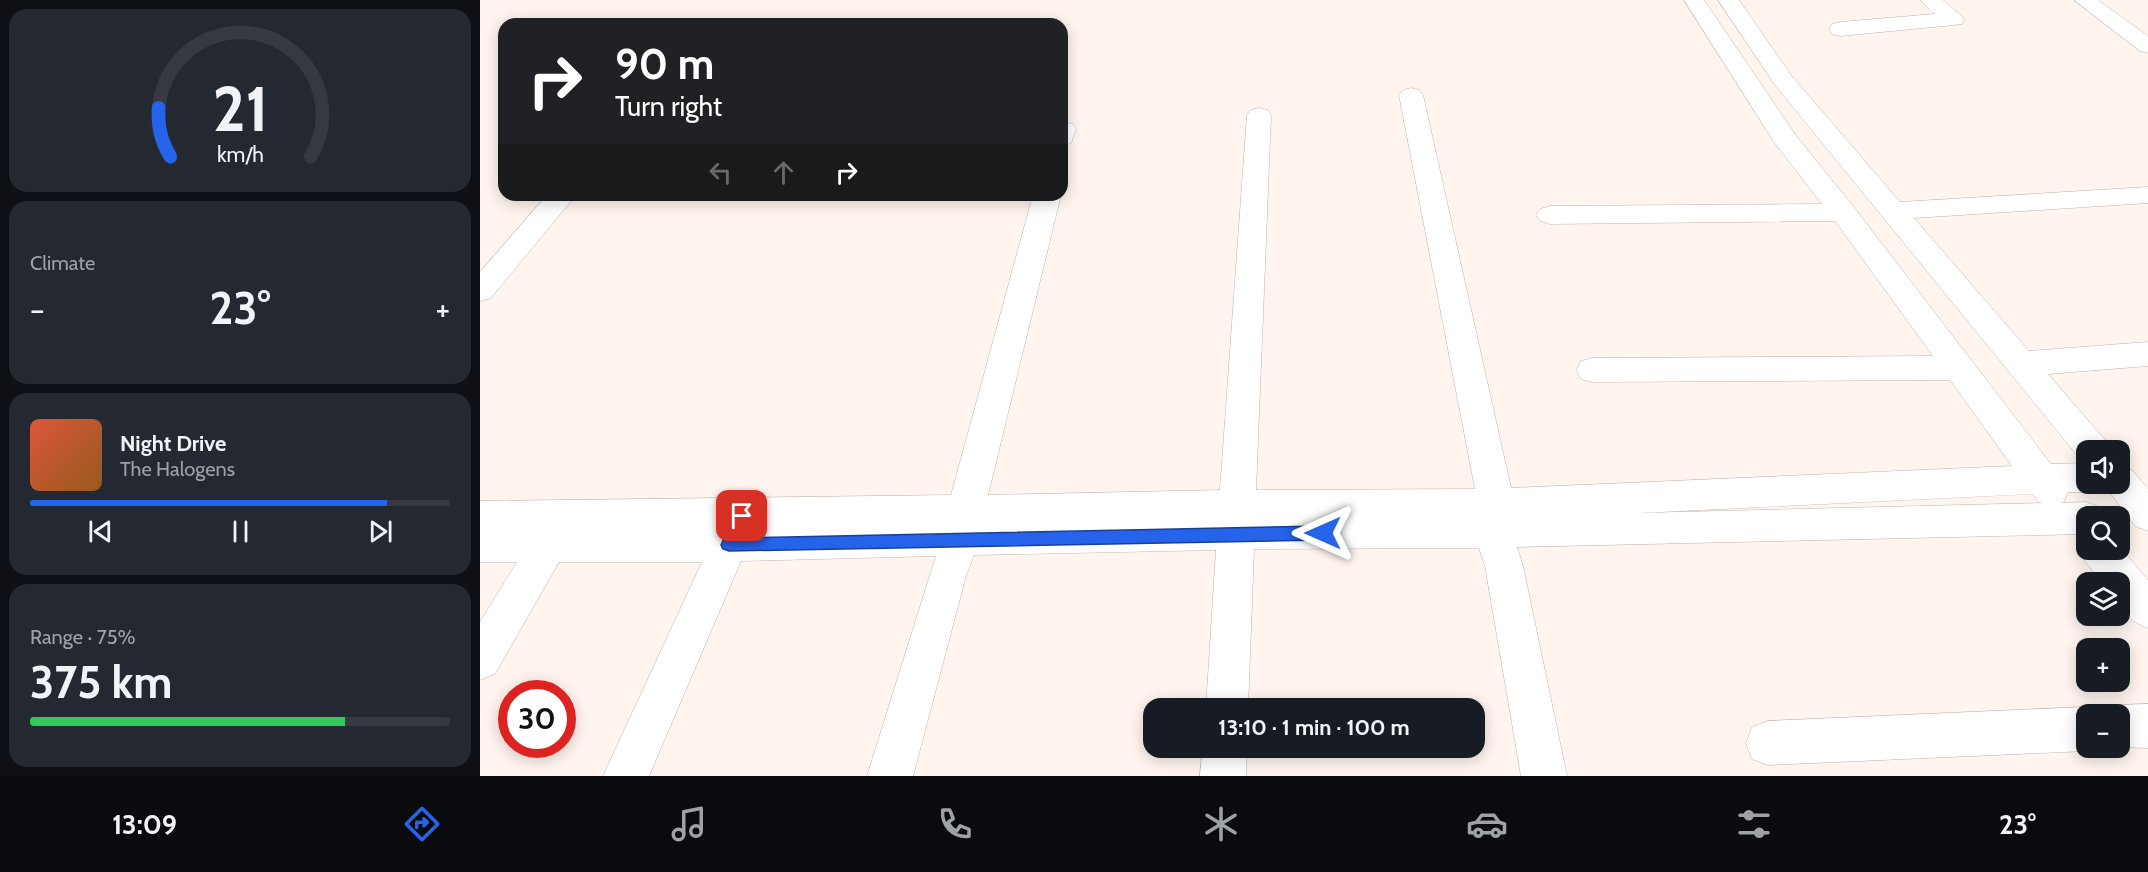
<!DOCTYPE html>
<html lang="en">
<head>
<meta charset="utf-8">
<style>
  body { margin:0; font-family:Cabin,sans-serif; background:#242831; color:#f1f3f6; height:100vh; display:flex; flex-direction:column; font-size:22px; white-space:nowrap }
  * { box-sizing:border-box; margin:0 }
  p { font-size:20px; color:#9ea1a6 }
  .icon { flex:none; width:33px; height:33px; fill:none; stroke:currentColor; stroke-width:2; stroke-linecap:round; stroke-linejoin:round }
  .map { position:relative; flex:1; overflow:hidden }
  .details { display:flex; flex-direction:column; gap:9px; padding:9px; background:#0d0f14; width:480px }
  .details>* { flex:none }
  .hud { position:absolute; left:18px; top:18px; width:570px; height:183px; border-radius:18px; box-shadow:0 3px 15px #0003; background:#202124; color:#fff; overflow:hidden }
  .buttons { position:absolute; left:1596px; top:440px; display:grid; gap:12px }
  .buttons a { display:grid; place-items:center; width:54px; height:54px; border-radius:12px; background:#171b24; box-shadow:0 3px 15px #0003; font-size:30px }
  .speed { position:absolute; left:18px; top:680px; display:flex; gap:12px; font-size:30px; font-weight:700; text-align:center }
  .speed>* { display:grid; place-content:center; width:78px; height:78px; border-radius:50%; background:#171b24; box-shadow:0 3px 15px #0003; line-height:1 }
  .speed .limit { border:9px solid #d22; background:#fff; color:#111 }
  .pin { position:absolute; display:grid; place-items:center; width:51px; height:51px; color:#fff; margin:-26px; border-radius:12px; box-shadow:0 3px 9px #0006 }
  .me { position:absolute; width:66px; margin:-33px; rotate:270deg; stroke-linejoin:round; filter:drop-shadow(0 0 4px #0008) }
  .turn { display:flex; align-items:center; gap:21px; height:126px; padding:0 18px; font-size:27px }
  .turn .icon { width:78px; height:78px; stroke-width:2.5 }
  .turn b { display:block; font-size:42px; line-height:51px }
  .lanes { display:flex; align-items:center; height:57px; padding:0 18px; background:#0003; justify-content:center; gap:30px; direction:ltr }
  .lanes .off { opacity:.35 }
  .big { font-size:45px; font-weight:700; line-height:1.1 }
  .details .card { flex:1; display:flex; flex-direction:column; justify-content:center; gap:9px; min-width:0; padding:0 21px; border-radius:18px; background:#242831 }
  .details .dial { align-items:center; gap:0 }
  .dial svg { height:156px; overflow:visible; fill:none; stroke:#363941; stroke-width:7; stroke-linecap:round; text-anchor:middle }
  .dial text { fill:#f1f3f6; stroke:none }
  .song { display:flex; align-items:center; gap:18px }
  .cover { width:72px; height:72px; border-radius:9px; background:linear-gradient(135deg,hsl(10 70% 55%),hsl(30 70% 35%)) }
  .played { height:6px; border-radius:3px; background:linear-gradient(90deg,#2563eb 85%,#363941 85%) }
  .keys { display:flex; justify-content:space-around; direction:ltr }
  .heat { display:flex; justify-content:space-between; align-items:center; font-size:33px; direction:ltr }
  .charge { height:9px; border-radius:4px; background:linear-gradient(90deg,#34c759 75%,#363941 0) }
  .trip { position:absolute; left:663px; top:698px; width:342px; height:60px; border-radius:18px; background:#171b24; box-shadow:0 3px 15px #0003; font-weight:700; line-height:60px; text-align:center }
  .menu { display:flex; height:96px; justify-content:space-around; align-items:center; background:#090b0e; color:#9ea1a6 }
  .menu .icon { width:42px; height:42px }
  .menu .current { color:#2563eb }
  .menu b { font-size:27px; color:#f1f3f6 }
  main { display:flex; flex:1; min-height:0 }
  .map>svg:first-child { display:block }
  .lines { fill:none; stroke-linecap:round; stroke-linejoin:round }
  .minor-casing { stroke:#bcb3ac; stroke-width:1 }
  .minor { fill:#fff; fill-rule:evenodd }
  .route { fill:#2563eb; stroke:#184099; stroke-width:1.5 }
</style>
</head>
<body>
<main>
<section class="details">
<div class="card dial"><svg viewBox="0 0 100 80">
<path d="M14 69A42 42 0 1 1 86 69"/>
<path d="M14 69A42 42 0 0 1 8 44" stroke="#2563eb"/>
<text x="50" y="56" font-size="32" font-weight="700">21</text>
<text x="50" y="72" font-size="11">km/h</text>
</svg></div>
<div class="card"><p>Climate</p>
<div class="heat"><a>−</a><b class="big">23°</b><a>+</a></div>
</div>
<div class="card">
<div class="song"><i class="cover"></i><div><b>Night Drive</b><p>The Halogens</p></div></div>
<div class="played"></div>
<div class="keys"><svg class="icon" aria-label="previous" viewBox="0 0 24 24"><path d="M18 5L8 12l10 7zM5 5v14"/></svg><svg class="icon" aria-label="pause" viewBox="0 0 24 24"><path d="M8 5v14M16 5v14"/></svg><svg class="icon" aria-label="next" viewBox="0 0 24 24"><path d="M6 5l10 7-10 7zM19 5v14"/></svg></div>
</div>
<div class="card"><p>Range · 75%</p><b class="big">375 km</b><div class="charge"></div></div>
</section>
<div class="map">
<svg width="1668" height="776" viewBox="0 0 1668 776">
  <rect width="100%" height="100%" fill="#fff5ee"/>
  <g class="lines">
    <g class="minor-casing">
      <path id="minor" d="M1204 0H1224L1317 137 1373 206 1571 464 1606 463V483H1621L1619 487 1606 492H1588L1584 502 1580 503 1606 502 1619 507 1624 516H1606V534L1037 547 1043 566 1087 776H1041L1005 566 999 548 774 549 768 708H726L736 550 494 555 486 576 433 776H387L456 556 261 561 169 776H123L222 562H79L15 674 0 680V622L37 562H0V501L471 495 553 195H581L508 495 740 490 767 115 770 110 779 108 788 110 791 115 776 490 995 489 919 95 923 90 931 88 939 90 943 95 1031 488 1532 466 1470 380 1112 382 1101 379 1096 370 1101 361 1112 358 1453 356 1355 221 1070 224 1060 221 1056 215 1060 209 1070 206 1342 204 1294 142ZM1553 494 1558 502 1563 503 1159 513Z
        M1238 0H1259L1311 75 1420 202 1668 187V203L1434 218 1549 351 1668 342V366L1568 374 1625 440 1630 450H1606V462L1601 460 1295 85Z
        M1440 0H1463L1485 19 1482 24 1474 25 1360 36 1352 34 1349 29 1352 24 1360 22 1455 14Z
        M1594 0H1618L1668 36V53L1660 51Z
        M582 122 593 124 596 129 591 143 582 146Z
        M67 195H96L11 298 0 301V272Z
        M1640 466 1653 471 1668 489V531L1655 526 1623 483H1640Z
        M1605 537H1606V549H1640V547L1668 580V628C1643 619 1640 607 1640 582H1621L1605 561 1599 549Z
        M1668 704V748L1636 747H1640V714H1624L1625 712 1640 705Z
        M1606 707 1622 714H1606V747H1615L1606 751 1288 765 1272 759 1266 743 1272 727 1288 721Z
        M723 747H767L766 776H720Z"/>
    </g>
    <use href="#minor" class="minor"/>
  </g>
  <path class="route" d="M262 509 267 511 270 516 260 538 843 526 848 528 850 533 848 538 843 540 249 551 243 549 241 545 254 516 257 511Z"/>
</svg>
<div class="buttons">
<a><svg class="icon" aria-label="sound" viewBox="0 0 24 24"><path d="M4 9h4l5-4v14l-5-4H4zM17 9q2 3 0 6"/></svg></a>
<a><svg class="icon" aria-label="search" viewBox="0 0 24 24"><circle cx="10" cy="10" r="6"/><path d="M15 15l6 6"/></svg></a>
<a><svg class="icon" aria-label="layers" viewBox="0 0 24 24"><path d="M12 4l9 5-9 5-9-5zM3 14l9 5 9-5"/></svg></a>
<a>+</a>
<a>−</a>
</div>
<div class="speed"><div class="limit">30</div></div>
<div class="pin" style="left:262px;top:516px;background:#d93025"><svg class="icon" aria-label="arrive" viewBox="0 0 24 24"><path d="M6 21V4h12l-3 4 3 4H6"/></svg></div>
<svg class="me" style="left:843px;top:533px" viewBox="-20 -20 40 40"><path d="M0-17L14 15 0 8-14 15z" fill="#2563eb" stroke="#fff" stroke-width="4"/></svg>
<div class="trip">13:10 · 1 min · 100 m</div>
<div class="hud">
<div class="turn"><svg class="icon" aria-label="right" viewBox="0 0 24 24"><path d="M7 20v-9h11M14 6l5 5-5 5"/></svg><div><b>90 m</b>Turn right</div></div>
<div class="lanes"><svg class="icon off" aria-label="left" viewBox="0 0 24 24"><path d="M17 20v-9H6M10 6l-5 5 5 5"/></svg><svg class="icon off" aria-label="ahead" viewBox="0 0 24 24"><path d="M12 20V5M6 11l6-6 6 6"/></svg><svg class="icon" aria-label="right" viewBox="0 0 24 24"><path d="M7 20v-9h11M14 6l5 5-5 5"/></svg></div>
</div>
</div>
</main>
<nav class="menu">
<b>13:09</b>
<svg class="icon current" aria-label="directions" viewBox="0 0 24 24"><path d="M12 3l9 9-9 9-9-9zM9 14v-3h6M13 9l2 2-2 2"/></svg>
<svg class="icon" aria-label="music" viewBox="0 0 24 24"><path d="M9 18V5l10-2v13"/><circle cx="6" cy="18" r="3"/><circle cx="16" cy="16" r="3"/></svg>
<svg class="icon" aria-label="phone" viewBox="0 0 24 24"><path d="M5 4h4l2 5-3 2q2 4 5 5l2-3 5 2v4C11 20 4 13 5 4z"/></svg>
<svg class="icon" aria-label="climate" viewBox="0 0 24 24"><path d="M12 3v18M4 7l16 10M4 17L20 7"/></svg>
<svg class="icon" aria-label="car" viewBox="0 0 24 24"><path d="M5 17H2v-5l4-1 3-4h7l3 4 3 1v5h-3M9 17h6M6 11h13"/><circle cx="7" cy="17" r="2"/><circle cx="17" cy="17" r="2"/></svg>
<svg class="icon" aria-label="filters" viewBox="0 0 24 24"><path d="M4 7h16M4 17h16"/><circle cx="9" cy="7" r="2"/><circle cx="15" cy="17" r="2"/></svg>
<b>23°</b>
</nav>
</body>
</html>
